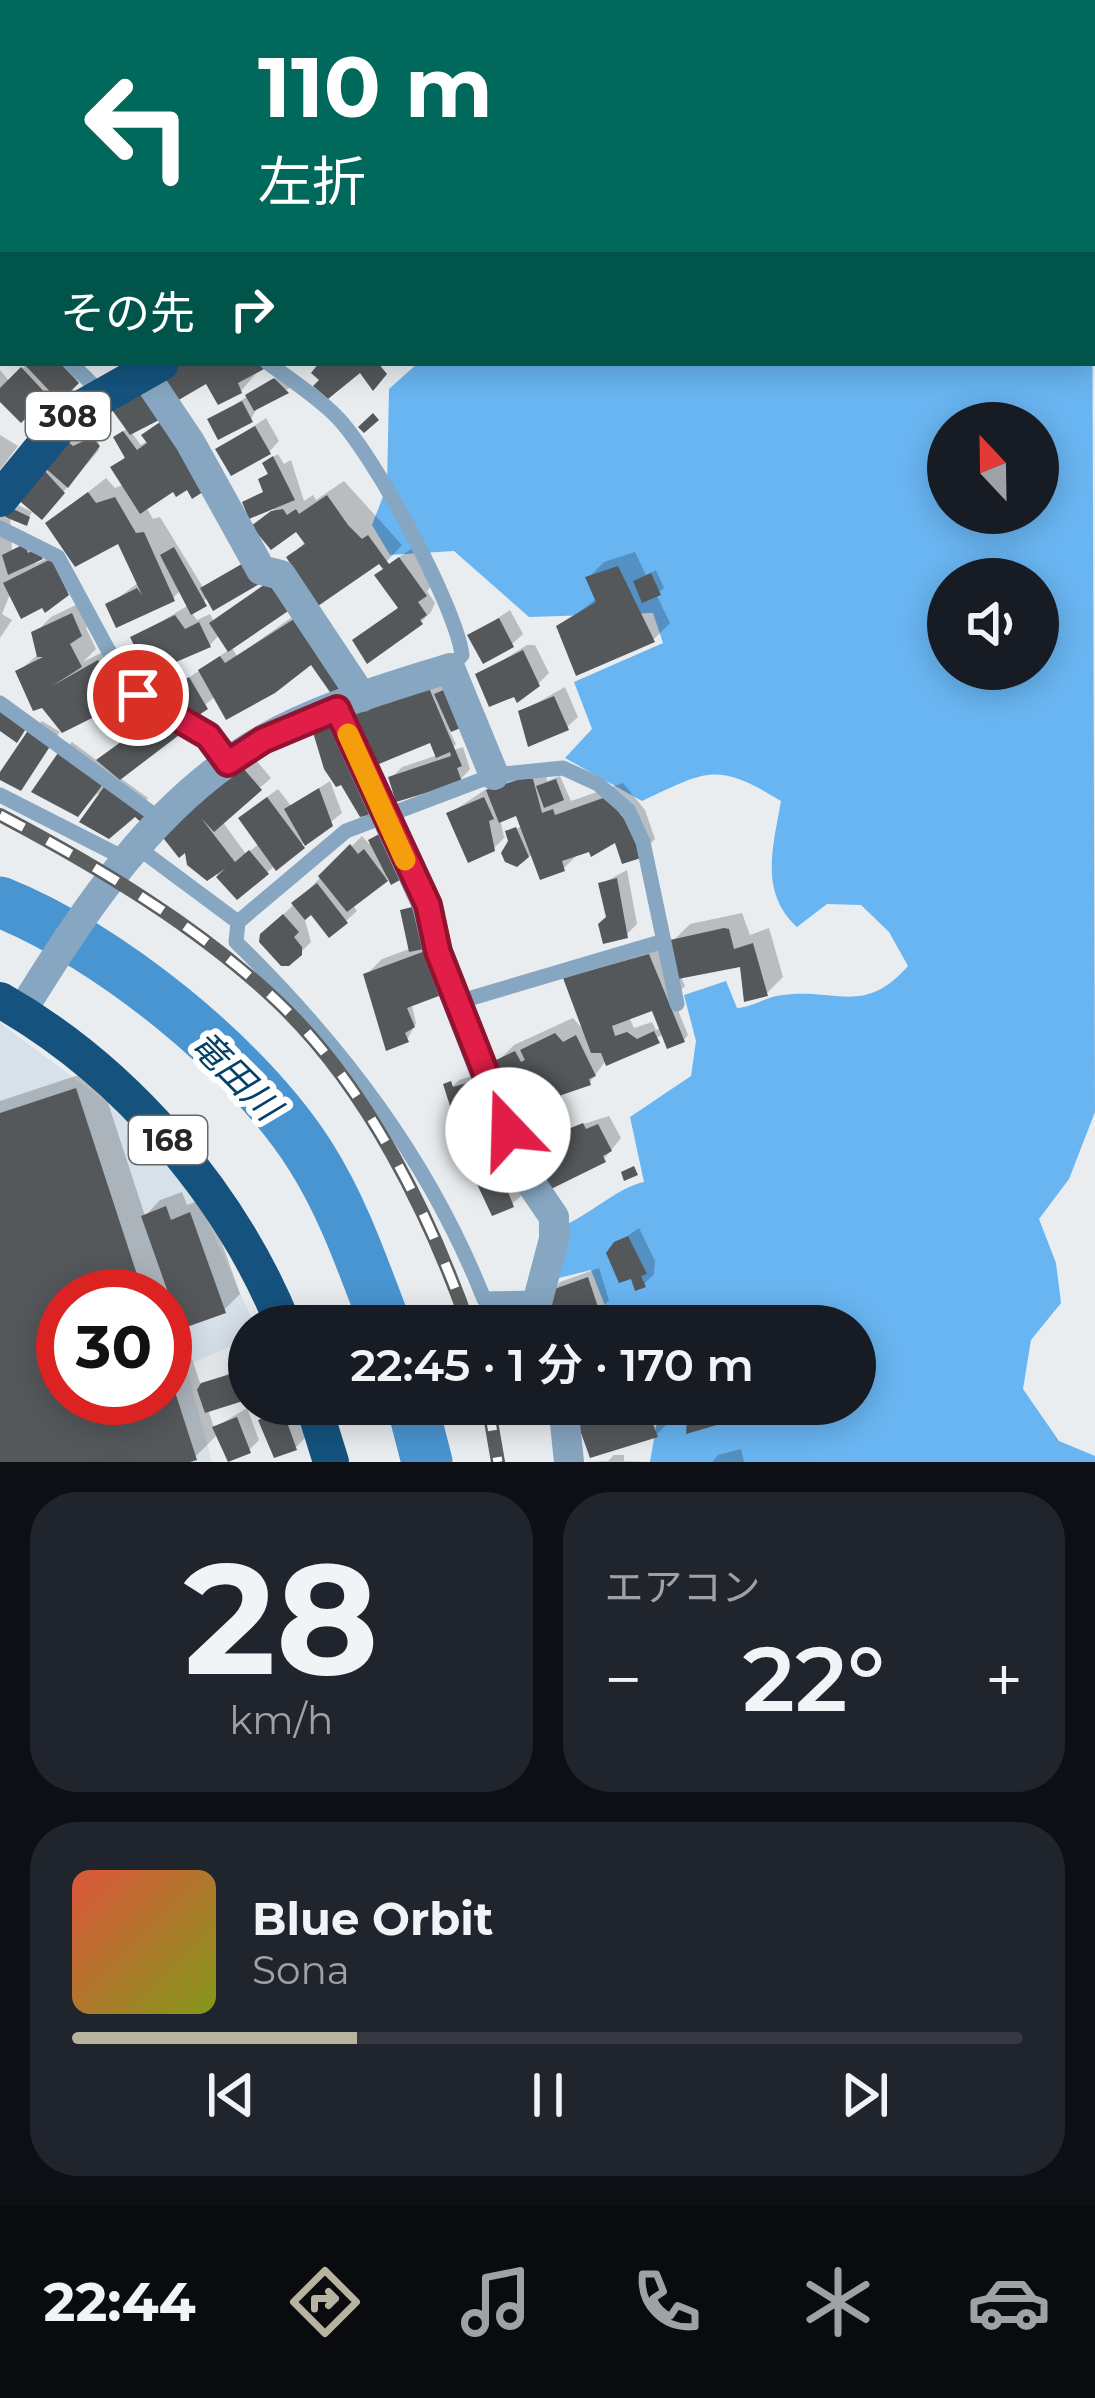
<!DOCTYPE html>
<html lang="ja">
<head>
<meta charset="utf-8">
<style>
  body { margin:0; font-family:Montserrat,"Noto Sans JP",sans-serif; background:#20242c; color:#f1f3f6; height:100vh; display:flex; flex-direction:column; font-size:45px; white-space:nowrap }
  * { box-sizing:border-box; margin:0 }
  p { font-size:39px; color:#9ea1a6 }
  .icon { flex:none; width:66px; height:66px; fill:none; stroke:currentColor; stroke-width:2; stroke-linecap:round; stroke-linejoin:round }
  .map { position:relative; height:1462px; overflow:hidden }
  .sheet { display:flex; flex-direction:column; gap:30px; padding:30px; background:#0d0f14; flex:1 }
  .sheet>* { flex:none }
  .banner { position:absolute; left:0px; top:0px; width:1095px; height:366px; box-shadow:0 6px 30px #0003; background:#00695c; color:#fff; overflow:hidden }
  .needle { width:78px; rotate:338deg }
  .fabs { position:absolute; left:927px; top:402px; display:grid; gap:24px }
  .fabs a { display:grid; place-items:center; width:132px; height:132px; border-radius:50%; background:#171b24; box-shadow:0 6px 30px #0003; font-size:60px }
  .speed { position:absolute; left:36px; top:1269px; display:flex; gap:24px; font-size:60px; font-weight:700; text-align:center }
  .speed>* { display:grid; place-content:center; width:156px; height:156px; border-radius:50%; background:#171b24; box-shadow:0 6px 30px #0003; line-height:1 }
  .speed .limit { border:18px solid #d22; background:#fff; color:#111 }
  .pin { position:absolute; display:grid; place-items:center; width:102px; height:102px; color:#fff; margin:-51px; border:6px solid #fff; border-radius:50%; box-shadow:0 3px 12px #0007 }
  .me { position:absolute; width:132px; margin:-66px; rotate:339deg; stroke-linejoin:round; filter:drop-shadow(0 0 9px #0008) }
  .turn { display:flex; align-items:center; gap:42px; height:252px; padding:0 60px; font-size:54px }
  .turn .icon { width:156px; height:156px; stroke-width:2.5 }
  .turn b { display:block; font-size:84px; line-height:102px }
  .then { display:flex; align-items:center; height:114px; padding:0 60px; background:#0003; gap:24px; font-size:45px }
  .big { font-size:90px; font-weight:600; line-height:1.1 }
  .sheet .widget { flex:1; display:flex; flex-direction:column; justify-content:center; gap:18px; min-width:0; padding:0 42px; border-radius:48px; background:#20242c }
  .sheet .dial { align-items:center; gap:0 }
  .dial b { font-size:156px; line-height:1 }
  .song { display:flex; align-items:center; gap:36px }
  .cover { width:144px; height:144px; border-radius:18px; background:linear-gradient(135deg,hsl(10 70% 55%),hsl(70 70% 35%)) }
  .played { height:12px; border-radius:6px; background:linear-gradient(90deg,#b8b39e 30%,#363941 30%) }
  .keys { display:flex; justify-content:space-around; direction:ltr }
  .heat { display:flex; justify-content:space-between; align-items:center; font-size:66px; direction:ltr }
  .sheet .tiles { flex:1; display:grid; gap:30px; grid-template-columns:1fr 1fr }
  .widget:last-child { grid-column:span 2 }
  .trip { position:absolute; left:228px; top:1305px; width:648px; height:120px; border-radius:60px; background:#171b24; box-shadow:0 6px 30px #0003; font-weight:600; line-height:120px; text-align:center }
  .tab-bar { display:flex; height:192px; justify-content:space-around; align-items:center; background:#090b0e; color:#9ea1a6 }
  .tab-bar .icon { width:84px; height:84px }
  .tab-bar .current { color:#b8b39e }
  .tab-bar b { font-size:54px; color:#f1f3f6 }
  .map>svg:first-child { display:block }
  .built { fill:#d7e1ea; fill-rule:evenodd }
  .forest { fill:#69b5f2; fill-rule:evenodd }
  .shadow { fill:#0003; fill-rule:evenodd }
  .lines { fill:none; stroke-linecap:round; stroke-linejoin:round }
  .river { stroke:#4995d1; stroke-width:51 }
  .building { fill:#55585b }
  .lane { stroke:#86a6c1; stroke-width:15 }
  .street { stroke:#86a6c1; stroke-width:30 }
  .highway { stroke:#15537e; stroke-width:36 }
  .rail-casing { stroke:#5c5f60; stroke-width:14 }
  .rail { stroke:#fff; stroke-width:9; stroke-dasharray:27; stroke-linecap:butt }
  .route-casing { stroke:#92132f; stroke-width:30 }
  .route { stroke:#e11d48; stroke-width:21 }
  .slow { stroke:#f59e0b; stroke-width:21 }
  .labels { text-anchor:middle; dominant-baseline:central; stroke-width:12; stroke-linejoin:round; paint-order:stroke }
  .shield { fill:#fff; stroke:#666868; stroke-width:3 }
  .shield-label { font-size:30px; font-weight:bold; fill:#252728 }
  .water-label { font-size:36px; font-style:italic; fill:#034168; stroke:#fff }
</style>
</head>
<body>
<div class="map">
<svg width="1095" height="1462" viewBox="0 0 1095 1462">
  <rect width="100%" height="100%" fill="#e9edf0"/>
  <path class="built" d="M0 1023 138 1126 202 1209 255 1326H249V1338L186 1366 212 1462H0ZM63 1296H165V1398H63Z"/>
  <path class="forest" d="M0 0H237L3 3 0 132Z
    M1092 225 1095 1112 1069 1179 1039 1219 1056 1263 1061 1303 1031 1340 1023 1389 1059 1441 1095 1456V1462H650L660 1404H855V1326H613L591 1270 551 1280 567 1224C595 1211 617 1188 644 1182L630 1117 691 1076 696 1041 684 995 726 981 737 1008C753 1007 767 996 783 995 838 988 864 1016 908 966L889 932 861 905 827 904 797 927C759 892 773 847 781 801 716 761 707 771 642 801L565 758 592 729 574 682 663 643 653 613 529 617 454 551 390 555 372 525 387 486 389 389 418 363H1092ZM948 423H1038V513H948ZM948 579H1038V669H948Z"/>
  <path class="shadow" d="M586 0H637L639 3H580Z
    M735 0H773L777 3H732Z
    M1095 11V49L1092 42Z
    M1092 112 1095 116 1092 148Z
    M1095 156V187L1092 188V159Z
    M0 188 3 193 0 251Z
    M0 289H3L0 332Z
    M27 363H80L87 371 33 416 0 398V370L10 382Z
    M176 363H265L241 391Z
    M280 376 291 387 259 405 251 419 210 420Z
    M187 414 223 470 207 486 174 488 146 507 153 519 160 517 204 589 259 553 191 612 197 620 210 614 214 622 286 570 231 646 237 656 309 605 312 660 218 694 119 777 148 798 125 826 98 793 78 813 62 752 72 742 99 762 146 725 129 707 145 691 184 717 180 684 230 649 220 634 210 645 135 660 141 654 133 638 189 605 181 590 173 598 109 605 139 582 119 540 49 523 106 478 115 488 125 484 114 468 127 455 121 433 128 428 141 445Z
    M266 418 279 441 269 452 219 449Z
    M78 432 87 440 98 435 99 450 52 505 20 498Z
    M0 435 18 446 0 470Z
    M278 454 284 464 291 460 304 501 313 495 316 500 344 481 402 545 387 561 290 557 306 541 297 528 255 526 274 510 261 480 270 471V459Z
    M16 504 32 512 26 523 10 516 12 551 29 542 45 552 35 564 62 551 78 582 67 593 11 592 2 614 12 620 0 638V515L8 519Z
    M411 549 435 583 427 591 435 603 431 612 421 622 367 630 401 606 388 565Z
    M635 552 646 575 656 570 664 588 656 594 670 623 654 639 578 672 560 627 597 598 588 578 604 562Z
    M88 599 97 617 86 628 96 649 83 662 115 646 136 685 120 701 63 729 19 671 40 653 35 633 51 617Z
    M510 610 523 634 512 644 471 636Z
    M527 645H535L549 673 538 684 479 675Z
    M445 674 461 724 449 730 456 744 448 752 463 747 470 769 460 780 391 778 402 767 438 755 444 734 343 781Z
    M565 687 578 717 567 727 521 712Z
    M42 721 60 732 24 786 32 731Z
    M254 758 271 778 222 821 246 854 260 843 252 808 278 789 291 806 330 781 342 813 237 896 215 872 164 835Z
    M545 769 547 781 560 776 571 801 623 783 645 810 655 839 639 855 617 839 580 852 563 869 533 854 517 864 508 834 493 849 450 813 500 780ZM518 811 523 825 504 837 500 819Z
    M382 830 390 875 352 904 357 911 346 921 311 911 304 916 311 942 300 953 274 924 362 836 369 844Z
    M627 870 637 924 626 935 609 917 601 884Z
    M424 903 432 940 411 1002 416 1023 407 1040 366 975 382 959 412 948 404 911Z
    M742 913 750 935 769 928 783 977 766 994 746 998 742 963 680 975 685 986 663 1008 675 1003 688 1035 684 1040 669 1045 664 1034 604 1063 590 1082 561 1092 562 1098 545 1115 528 1123 497 1062 514 1045 573 1018 587 1034 567 979 583 963 665 940 678 962 673 941 690 924ZM666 1003 656 1013 662 1027 656 1030 652 1022 634 1028 629 1017Z
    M97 1069 145 1216 160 1200 182 1192 187 1205 206 1198 240 1294 224 1310 181 1326 202 1389 244 1364 249 1390 208 1409 214 1428 247 1408 259 1440 249 1450 218 1434 195 1457 180 1462H0V1101ZM63 1296H165V1398H63Z
    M491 1070 499 1111 448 1091 459 1080Z
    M609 1116 621 1138 604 1159 533 1157 561 1139 564 1130Z
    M506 1135 523 1194 512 1204 466 1153Z
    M639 1228 655 1261 654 1274 644 1284 616 1244Z
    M599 1268 609 1300 599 1311 560 1326H541L557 1319 550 1293 560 1282Z
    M294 1404 306 1437 296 1447 262 1421 272 1410Z
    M600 1404H663L667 1424 657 1434 580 1423Z
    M695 1404 723 1406V1417L718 1421 691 1408Z
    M741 1449 744 1462H712L718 1455Z
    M614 1455H624V1461L656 1462H585L608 1461Z"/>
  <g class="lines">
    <path class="river" d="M0 902C108 945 249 1058 311 1157 344 1209 364 1269 386 1326
      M412 1404 427 1462"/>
  </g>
  <path class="building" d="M23 363H60L79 383 60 402Z
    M180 363H257L264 369 238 383 242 393 218 405 206 384 170 405 159 373Z
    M319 363H378L387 374 373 391 360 373 328 399 313 386 319 380 311 373Z
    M21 367 49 397 33 420 29 415 21 423 0 402V388Z
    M274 378 289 393 254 411 245 395Z
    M138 384 161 419 130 435 107 403Z
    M242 401 253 422 218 440 207 419Z
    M373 413 379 420 364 433 358 427Z
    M163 420 209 488 192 499 187 490 176 497 173 492 140 514 110 467 125 458 113 437 123 431 137 450 147 443 141 435Z
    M255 426 271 454 231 476 215 449Z
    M92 437 100 446 68 488 43 466 66 440 73 446Z
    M273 456 295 500 249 519 242 502 263 492 258 479 268 474 262 463Z
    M42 468 65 493 42 520 16 498Z
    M88 492 96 503 115 497 136 533 144 532 175 601 116 628 105 604 137 588 142 595 118 544 75 567 45 523Z
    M327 495 348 525 362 539 368 535 389 564 399 557 427 596 418 602 427 615 420 620 423 624 367 664 352 640 398 608 374 575 383 569 379 564 318 606 286 557 305 544 296 532 271 550 251 526 271 511 283 509 287 515 296 509 299 514Z
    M9 507 30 517 27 526 5 517Z
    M24 544 28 553 36 549 43 559 8 575 2 555Z
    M174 547 207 606 191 615 160 555Z
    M51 559 69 595 45 613 42 608 21 619 3 583Z
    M247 561 261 583 213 611 200 588Z
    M618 566 655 642 576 676 556 626 596 602 585 577Z
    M651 573 661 595 642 603 633 581Z
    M274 578 294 607 228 652 209 623Z
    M72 613 82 636 70 644 82 667 52 686 98 660 122 703 62 733 42 708 33 711 15 671 43 657H37L31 632Z
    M175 615 185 629 199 622 211 647 162 668 136 670 131 659 139 656 130 637Z
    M499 618 514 647 483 664 467 635Z
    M294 619 346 686 332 695 311 665 275 693 226 720 198 670 220 656 225 663Z
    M523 650 540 686 517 703 514 697 489 707 475 674Z
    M189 677 208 709 193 719 176 709 165 694Z
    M429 688 462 766 457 768 462 782 396 802 388 777 451 756 450 752 436 758 430 743 369 768 347 713Z
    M446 689 463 727 451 732 434 694Z
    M554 696 569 730 528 747 518 711Z
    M132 700 183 732 120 780 96 760 143 726 125 707Z
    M0 709 27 727 17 743 0 731Z
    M333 720 373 813 365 816 360 817 341 785 336 787 324 769 312 729Z
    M29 729 52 743 21 791 0 780V772Z
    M60 750 104 783 78 817 31 792Z
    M242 767 262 790 214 832 201 818 235 862 249 850 269 874 237 900 216 877 226 868 207 881 187 865 185 853 179 858 160 834Z
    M524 778 533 779 542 813 553 809 555 815 606 797 630 826 641 858 622 864 615 843 591 857 589 852 562 861 565 871 540 880 516 816 499 823 486 790Z
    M556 779 564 800 544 808 536 786Z
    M106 784 148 816 142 823 135 817 109 839 79 822Z
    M319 788 333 826 305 846 284 809Z
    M267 797 305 848 276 871 238 818Z
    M484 797 494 819 489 821 495 851 468 863 446 813Z
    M516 827 529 857 517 867 505 862 501 853 508 841 505 831Z
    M383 832 407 876 391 885 368 840Z
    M350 844 358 854 364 849 388 881 347 912 318 876Z
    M617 878 628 938 603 944 598 924 606 917 598 883Z
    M317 883 348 923 329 938 311 915 305 920 291 903Z
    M420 905 429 948 409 952 400 910Z
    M283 914 299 932 294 937 302 947V955L289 966H281L259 942 260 934Z
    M724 928 729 929 734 949 753 943 768 996 744 1002 740 967 678 979 670 940Z
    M428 950 444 994 407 1008 415 1027 405 1033 409 1042 386 1051 363 974Z
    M649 954 685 1042 667 1049 652 1011 612 1026 615 1036 627 1032 637 1039 654 1031 660 1043 606 1066 601 1053H591L563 978Z
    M555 1033 563 1042 576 1035 596 1076 589 1079 591 1085 544 1101 547 1117 526 1127 494 1061 515 1051 521 1062 525 1060 520 1050Z
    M481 1079 490 1124 459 1134 443 1084 451 1081 453 1087Z
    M76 1088 144 1296H63V1398H165L166 1364 197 1460 190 1462H0V1113Z
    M583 1123 586 1129 598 1124 612 1151 603 1156 606 1162 547 1191 530 1157 560 1142 556 1134Z
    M502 1137 520 1187 508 1192 514 1207 492 1216 462 1152Z
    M634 1166 638 1175 624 1181 621 1172Z
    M166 1206 171 1220 190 1212 226 1313 181 1329 141 1216Z
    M628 1236 647 1274 641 1276 646 1287 635 1291 631 1279 619 1283 606 1253 614 1242Z
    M588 1277 600 1313 566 1326H543L554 1322 546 1292Z
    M234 1373 243 1401 205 1413 197 1390 201 1383Z
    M596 1404H652L648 1411 658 1437 590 1458 577 1422 609 1414 600 1413Z
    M701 1405V1410L719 1409 720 1424 686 1434 688 1407Z
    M283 1411 297 1450 274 1458 258 1420Z
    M237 1417 251 1453 228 1462 212 1427Z"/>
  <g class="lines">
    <path class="lane" d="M620 0 622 3
      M0 141 3 140
      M71 363 101 393
      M268 363C291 380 316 396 335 415 372 451 456 606 462 655L450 668
      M0 528 58 557 126 683 208 736 228 763
      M0 703 160 819
      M0 795 126 859
      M137 847 238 922 346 831 494 775 563 768 598 784 628 810 643 842 677 1004
      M238 922 236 942C342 1046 429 1160 484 1299L537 1298
      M458 1002 664 941"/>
    <path class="street" d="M1092 104 1095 102
      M0 211 3 215
      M0 290 3 289
      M143 372 190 442 261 570 281 575 362 697
      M337 709 427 905 438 952 524 1173 554 1217V1239L531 1326
      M21 1012C85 909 154 802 262 740 319 707 387 688 450 668L494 775
      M563 1404 569 1462"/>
    <path class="highway" d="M689 3 692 0
      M0 499 69 415 161 363
      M0 1000C125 1071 230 1193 284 1326
      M313 1404 331 1462"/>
    <g class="rail-casing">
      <path id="rail" d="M0 815C97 866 201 928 280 1004 368 1089 429 1213 469 1326
        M488 1404 498 1462"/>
    </g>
    <use href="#rail" class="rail"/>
  </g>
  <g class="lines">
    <g class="route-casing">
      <path id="route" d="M138 695 208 736 228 763 263 740 337 709 428 905 438 952 508 1130"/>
    </g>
    <use href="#route" class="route"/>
    <path class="slow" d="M348 734 405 860"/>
  </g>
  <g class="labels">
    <g class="shield">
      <rect x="26" y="392" width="84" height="48" rx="9"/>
      <rect x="129" y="1116" width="78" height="48" rx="9"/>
    </g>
    <g class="shield-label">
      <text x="68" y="416">308</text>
      <text x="168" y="1140">168</text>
    </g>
    <g class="water-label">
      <text transform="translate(236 1075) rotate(45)">竜田川</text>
    </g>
  </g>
</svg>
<div class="fabs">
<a><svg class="needle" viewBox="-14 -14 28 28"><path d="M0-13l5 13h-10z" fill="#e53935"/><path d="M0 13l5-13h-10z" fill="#9ea1a6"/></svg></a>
<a><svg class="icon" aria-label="sound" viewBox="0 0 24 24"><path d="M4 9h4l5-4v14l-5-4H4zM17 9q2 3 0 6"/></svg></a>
</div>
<div class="speed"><div class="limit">30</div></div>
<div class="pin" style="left:138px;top:695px;background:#d93025"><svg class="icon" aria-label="arrive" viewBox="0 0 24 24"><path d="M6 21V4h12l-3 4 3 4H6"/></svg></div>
<svg class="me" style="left:508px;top:1130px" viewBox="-20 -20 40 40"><circle r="19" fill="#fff"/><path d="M0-13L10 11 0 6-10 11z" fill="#e11d48"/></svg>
<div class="trip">22:45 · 1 分 · 170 m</div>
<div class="banner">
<div class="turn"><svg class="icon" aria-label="left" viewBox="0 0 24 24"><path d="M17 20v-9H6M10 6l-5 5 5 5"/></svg><div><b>110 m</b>左折</div></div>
<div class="then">その先<svg class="icon" aria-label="right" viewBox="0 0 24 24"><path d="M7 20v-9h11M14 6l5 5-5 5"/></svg></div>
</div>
</div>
<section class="sheet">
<div class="tiles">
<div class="widget dial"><b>28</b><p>km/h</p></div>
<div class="widget"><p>エアコン</p>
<div class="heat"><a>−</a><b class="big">22°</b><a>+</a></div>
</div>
<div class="widget">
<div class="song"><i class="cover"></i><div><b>Blue Orbit</b><p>Sona</p></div></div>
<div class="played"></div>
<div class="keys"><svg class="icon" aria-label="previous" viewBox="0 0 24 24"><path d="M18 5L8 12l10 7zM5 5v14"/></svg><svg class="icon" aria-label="pause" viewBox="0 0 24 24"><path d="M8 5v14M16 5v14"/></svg><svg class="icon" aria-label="next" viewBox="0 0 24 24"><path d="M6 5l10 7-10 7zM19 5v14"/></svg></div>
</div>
</div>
</section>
<nav class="tab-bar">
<b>22:44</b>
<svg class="icon current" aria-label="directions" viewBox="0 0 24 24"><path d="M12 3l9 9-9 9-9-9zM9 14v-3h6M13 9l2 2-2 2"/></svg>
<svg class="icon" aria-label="music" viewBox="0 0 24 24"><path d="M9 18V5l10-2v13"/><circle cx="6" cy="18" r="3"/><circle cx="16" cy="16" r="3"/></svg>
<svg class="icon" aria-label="phone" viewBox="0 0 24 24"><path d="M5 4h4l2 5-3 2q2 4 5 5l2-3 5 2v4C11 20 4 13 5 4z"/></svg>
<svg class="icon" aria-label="climate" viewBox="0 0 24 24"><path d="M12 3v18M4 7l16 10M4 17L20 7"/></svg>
<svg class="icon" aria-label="car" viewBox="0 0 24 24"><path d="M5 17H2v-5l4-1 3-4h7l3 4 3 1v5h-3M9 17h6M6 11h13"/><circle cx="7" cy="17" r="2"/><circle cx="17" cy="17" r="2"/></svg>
</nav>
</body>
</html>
